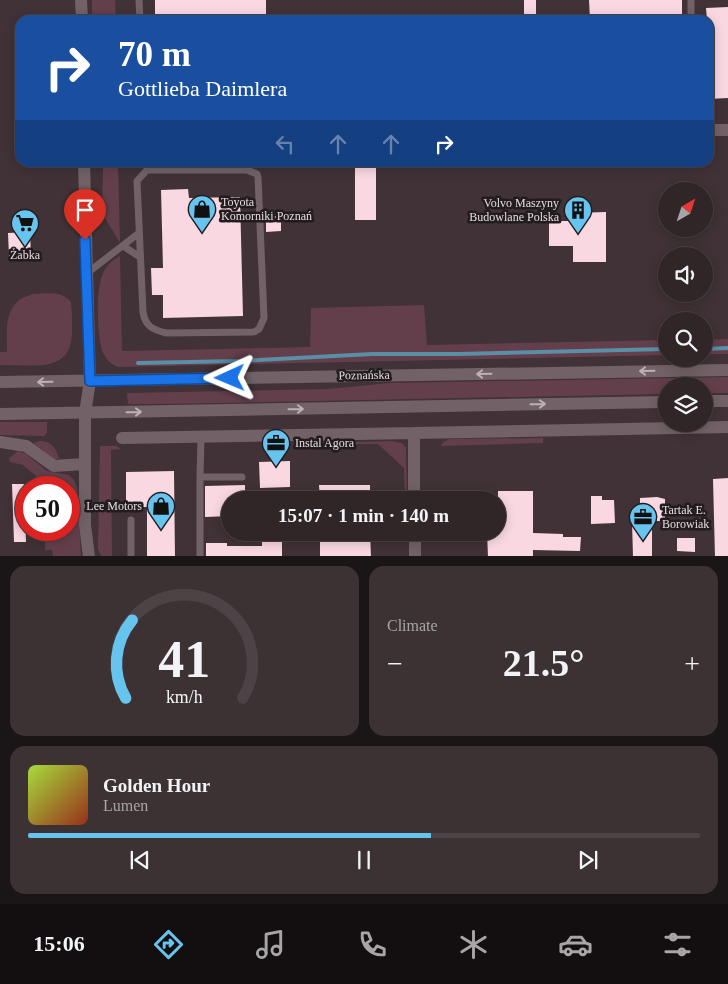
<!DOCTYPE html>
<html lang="en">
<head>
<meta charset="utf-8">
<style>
  body { margin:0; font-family:Georgia,serif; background:#3c3234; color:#f1f3f6; height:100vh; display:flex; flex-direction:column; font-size:19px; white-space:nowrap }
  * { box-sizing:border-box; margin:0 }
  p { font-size:16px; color:#a8a5a8 }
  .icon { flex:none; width:28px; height:28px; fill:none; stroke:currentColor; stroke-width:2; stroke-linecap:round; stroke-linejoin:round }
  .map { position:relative; height:556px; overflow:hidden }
  .sheet { display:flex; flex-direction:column; gap:10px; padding:10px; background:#1a1516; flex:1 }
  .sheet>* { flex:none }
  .guide { position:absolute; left:15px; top:15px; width:699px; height:152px; border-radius:15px; box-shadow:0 2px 12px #0003,0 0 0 1px #4b4345; background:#1a4fa0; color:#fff; overflow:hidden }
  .needle { width:32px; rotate:39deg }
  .tools { position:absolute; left:658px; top:182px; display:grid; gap:10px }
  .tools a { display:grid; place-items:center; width:55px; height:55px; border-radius:50%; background:#302628; box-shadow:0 2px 12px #0003,0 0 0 1px #4b4345; font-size:25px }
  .speed { position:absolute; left:15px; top:476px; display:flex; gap:10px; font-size:25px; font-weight:700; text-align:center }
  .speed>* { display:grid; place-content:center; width:65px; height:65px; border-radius:50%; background:#302628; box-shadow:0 2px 12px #0003,0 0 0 1px #4b4345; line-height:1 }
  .speed .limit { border:8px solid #d22; background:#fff; color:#111 }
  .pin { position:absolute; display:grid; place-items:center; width:42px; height:42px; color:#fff; margin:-51px -21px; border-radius:50% 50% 50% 0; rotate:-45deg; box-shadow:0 0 5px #0007 }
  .pin .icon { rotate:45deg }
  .me { position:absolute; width:55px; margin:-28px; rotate:269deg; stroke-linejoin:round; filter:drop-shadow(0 0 4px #0008) }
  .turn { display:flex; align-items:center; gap:18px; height:105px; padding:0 20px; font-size:22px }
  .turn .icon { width:65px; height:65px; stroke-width:2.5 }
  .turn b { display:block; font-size:35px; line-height:42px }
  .lanes { display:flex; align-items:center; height:48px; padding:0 20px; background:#0003; justify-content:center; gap:25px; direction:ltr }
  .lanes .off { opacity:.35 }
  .big { font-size:38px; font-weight:700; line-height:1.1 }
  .sheet .card { flex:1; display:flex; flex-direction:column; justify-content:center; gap:8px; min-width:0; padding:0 18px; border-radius:15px; background:#3c3234 }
  .sheet .dial { align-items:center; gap:0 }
  .dial svg { height:130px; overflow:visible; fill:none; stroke:#4b4345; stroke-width:7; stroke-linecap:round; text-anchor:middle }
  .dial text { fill:#f1f3f6; stroke:none }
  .song { display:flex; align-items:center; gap:15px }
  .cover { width:60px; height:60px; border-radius:8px; background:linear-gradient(135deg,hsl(80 70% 55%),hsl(10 70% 35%)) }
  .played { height:5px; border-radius:2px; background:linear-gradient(90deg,#67c4ef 60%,#4b4345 60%) }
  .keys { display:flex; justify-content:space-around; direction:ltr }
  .heat { display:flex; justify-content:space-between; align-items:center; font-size:28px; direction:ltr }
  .sheet .tiles { flex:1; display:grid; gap:10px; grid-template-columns:1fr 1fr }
  .card:last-child { grid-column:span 2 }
  .trip { position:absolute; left:221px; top:491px; width:285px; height:50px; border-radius:25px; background:#302628; box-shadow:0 2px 12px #0003,0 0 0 1px #4b4345; font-weight:700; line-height:50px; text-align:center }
  .tabs { display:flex; height:80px; justify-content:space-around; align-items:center; background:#130f10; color:#a8a5a8 }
  .tabs .icon { width:35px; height:35px }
  .tabs .current { color:#67c4ef }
  .tabs b { font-size:22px; color:#f1f3f6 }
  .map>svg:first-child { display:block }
  .green { fill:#633f4b }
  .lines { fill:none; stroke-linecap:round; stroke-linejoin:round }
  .stream { stroke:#5b8ea7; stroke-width:4 }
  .building { fill:#f9d8e2 }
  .lane { stroke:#726267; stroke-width:7 }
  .street { stroke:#726267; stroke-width:12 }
  .secondary { stroke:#726267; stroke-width:12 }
  .oneway { stroke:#bdb1b5 }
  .route-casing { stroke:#114b97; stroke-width:12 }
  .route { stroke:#1a73e8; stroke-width:9 }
  .labels { text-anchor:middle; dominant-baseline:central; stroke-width:5; stroke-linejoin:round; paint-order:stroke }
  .poi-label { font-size:12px; fill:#e6dcdf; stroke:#221c1e; text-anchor:start }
  .street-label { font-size:12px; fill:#e6dcdf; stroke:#221c1e }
</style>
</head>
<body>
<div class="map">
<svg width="728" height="557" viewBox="0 0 728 557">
  <rect width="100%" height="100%" fill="#403236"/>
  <path class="green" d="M92 0H115L116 20H92Z
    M105 163H118L120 243 102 213 103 169Z
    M120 256 122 351 310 347 311 308 424 305 427 345 666 340V355L118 367C110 364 105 358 102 350 97 335 96 291 102 276 105 267 112 260 120 256Z
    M32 294C45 294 61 290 71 302 72 311 72 320 72 329 73 375 34 364 0 365V352H7C7 334 4 314 18 301 22 297 29 296 32 294Z
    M728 339V354H704V340Z
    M728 377V393H704V386H666V394L166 404H128L127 393 327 389 390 383Z
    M0 422H47V433L44 436 0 435Z
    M543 438V443L441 446 443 442 450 439Z
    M40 441C52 441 56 448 59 459H54L33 443Z
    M392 441 402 443 406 448 407 500H405L404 468 378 444H354V442Z
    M100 446H117L121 449 111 450 112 556H101L98 549Z
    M18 451 26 454 47 471 69 475 74 480 77 488 81 556H53L52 550H45V530H69V488L45 487V483L35 482 36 476 23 465 10 462 9 458Z"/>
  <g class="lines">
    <path class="stream" d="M704 349 728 348
      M138 363 239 361 372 354H459L666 349"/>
  </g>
  <path class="building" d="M155 0H266V20H155Z
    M524 0H536V20H524Z
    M589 0H682V20H590Z
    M728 7V98L709 99V20H707L706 8Z
    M355 167H376V220H355Z
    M188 189 189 198 240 197 243 316 163 318V295H152L151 268H163L161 190Z
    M606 212V262H573V246H549V221H573V213Z
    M266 216H281V231L266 232Z
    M30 232 31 256H9L8 233Z
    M290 461V487L260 488 259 462Z
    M174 471 175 557H147V507H126V472Z
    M728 478V557H715L713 479Z
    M12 484H24L26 542H14Z
    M245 485V500H230V516L205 517V486Z
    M319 485H370V500H320Z
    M498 491H533V533L563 534V537H581L580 551 533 550V557H488L487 532H498Z
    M591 496H602V500H614L615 523 591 524Z
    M657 497 665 499V521H652V557H633L632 521H640V498Z
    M262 532H282V557H206V543H227V546H262Z
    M320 532H370L371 557H320Z
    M677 538H695V552L677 551Z"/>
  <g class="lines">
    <path class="lane" d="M139 0 140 20
      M691 0V20
      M147 162V170L137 181 143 312C145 326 153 330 166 333L254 332 259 329 264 318 258 177 257 174 247 170H147
      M123 246 140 257
      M86 274 139 233
      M201 437 200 477H242
      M200 477V557
      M131 557V520"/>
    <path class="street" d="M709 130H728
      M85 413V525L89 557
      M122 438 414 433
      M0 442 26 446 54 466 84 464
      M414 500V433L728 427
      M415 532V557"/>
    <path class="secondary" d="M81 0 82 20
      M84 162 90 381 85 413
      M0 382 728 370
      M704 401H728
      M0 414 666 402"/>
  </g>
  <defs><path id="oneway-shaft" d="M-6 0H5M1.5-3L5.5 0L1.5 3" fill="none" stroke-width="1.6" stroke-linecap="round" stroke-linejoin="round" transform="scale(1.25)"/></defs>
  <g class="oneway">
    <use href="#oneway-shaft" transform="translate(647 371) rotate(179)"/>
    <use href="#oneway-shaft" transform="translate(484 374) rotate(179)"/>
    <use href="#oneway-shaft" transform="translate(45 382) rotate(179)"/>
    <use href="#oneway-shaft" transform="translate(538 404) rotate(-1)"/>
    <use href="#oneway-shaft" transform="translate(296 409) rotate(-1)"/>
    <use href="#oneway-shaft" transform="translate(134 412) rotate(-1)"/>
  </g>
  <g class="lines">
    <g class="route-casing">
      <path id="route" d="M85 240 90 381 230 378"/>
    </g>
    <use href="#route" class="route"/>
  </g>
  <defs>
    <g id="shop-pin" transform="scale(1.4375)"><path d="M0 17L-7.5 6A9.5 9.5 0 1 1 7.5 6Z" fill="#67c4ef" stroke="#221c1e"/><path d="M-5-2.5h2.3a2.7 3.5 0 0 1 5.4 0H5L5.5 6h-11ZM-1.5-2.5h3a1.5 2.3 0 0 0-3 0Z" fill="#111"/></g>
    <g id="building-pin" transform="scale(1.4375)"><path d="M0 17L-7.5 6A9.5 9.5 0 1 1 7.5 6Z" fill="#67c4ef" stroke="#221c1e"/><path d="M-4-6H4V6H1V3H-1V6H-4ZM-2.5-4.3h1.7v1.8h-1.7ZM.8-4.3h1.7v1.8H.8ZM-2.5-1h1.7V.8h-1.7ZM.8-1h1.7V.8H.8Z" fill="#111"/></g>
    <g id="supermarket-pin" transform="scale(1.4375)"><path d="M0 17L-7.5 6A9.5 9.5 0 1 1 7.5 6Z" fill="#67c4ef" stroke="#221c1e"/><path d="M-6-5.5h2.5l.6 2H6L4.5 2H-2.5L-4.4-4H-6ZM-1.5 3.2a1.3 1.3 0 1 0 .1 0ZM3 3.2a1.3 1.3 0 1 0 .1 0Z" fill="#111"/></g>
    <g id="office-pin" transform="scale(1.4375)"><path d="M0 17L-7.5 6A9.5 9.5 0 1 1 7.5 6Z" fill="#67c4ef" stroke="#221c1e"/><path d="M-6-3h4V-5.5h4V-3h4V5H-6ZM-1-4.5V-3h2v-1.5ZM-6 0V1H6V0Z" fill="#111"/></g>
  </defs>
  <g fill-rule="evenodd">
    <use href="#shop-pin" x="202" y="209"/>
    <use href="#building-pin" x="578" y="210"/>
    <use href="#supermarket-pin" x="25" y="223"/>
    <use href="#office-pin" x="276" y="443"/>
    <use href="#shop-pin" x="161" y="506"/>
    <use href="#office-pin" x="643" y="517"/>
  </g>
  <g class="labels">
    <g class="poi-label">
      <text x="221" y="202">Toyota<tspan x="221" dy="14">Komorniki Poznań</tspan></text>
      <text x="559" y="203" text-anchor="end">Volvo Maszyny<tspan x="559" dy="14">Budowlane Polska</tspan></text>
      <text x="25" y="255" text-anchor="middle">Żabka</text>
      <text x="295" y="443">Instal Agora</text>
      <text x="142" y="506" text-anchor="end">Lee Motors</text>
      <text x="662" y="510">Tartak E.<tspan x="662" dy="14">Borowiak</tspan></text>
    </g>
    <g class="street-label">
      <text transform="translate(364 375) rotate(-1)">Poznańska</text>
    </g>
  </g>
</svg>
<div class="tools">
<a><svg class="needle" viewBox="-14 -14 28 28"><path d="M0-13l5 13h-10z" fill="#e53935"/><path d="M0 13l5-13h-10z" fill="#a8a5a8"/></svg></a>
<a><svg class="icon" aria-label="sound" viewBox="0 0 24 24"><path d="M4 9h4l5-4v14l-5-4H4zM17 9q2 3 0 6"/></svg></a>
<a><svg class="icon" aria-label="search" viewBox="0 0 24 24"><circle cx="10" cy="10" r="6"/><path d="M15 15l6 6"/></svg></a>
<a><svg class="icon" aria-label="layers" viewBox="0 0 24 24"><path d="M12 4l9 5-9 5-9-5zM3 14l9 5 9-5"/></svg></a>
</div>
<div class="speed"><div class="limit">50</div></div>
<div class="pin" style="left:85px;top:240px;background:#d93025"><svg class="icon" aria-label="arrive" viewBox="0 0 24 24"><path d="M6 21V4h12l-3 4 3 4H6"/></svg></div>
<svg class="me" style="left:230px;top:378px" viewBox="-20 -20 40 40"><path d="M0-17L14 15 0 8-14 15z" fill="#1a73e8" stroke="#fff" stroke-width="4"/></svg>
<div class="trip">15:07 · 1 min · 140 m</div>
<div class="guide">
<div class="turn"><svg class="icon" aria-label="right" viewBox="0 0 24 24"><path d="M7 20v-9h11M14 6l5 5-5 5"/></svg><div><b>70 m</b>Gottlieba Daimlera</div></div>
<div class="lanes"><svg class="icon off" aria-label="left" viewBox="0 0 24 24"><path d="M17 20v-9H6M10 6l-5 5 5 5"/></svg><svg class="icon off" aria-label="ahead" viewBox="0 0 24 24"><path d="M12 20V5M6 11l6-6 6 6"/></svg><svg class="icon off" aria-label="ahead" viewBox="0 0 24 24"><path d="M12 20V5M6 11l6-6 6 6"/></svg><svg class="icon" aria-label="right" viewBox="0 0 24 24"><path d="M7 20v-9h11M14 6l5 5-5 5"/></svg></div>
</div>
</div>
<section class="sheet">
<div class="tiles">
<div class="card dial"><svg viewBox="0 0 100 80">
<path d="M14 69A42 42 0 1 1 86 69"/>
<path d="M14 69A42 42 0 0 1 18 21" stroke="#67c4ef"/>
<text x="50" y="56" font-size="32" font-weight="700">41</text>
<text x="50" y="72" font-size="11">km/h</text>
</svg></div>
<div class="card"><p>Climate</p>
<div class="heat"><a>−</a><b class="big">21.5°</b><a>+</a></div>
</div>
<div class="card">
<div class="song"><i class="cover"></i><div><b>Golden Hour</b><p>Lumen</p></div></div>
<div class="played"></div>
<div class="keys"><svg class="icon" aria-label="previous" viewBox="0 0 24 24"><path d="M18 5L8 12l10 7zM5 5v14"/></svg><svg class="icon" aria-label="pause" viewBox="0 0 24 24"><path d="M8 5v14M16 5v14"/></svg><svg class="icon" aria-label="next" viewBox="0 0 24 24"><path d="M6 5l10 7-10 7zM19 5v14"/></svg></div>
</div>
</div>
</section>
<nav class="tabs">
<b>15:06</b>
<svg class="icon current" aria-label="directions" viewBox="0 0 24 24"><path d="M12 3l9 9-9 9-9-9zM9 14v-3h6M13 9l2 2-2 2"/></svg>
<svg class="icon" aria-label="music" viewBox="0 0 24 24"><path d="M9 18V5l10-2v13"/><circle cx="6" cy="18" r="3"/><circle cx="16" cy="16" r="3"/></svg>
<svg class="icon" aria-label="phone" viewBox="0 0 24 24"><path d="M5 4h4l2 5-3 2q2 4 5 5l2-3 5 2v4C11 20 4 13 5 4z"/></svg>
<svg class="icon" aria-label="climate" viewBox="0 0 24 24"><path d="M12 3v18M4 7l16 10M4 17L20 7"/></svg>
<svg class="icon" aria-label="car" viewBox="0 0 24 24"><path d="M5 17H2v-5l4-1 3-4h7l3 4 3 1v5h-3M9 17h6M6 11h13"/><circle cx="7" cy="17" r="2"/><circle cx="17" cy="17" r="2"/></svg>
<svg class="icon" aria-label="filters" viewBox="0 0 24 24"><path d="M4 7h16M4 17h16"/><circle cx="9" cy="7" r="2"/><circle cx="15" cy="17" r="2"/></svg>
</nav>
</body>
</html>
